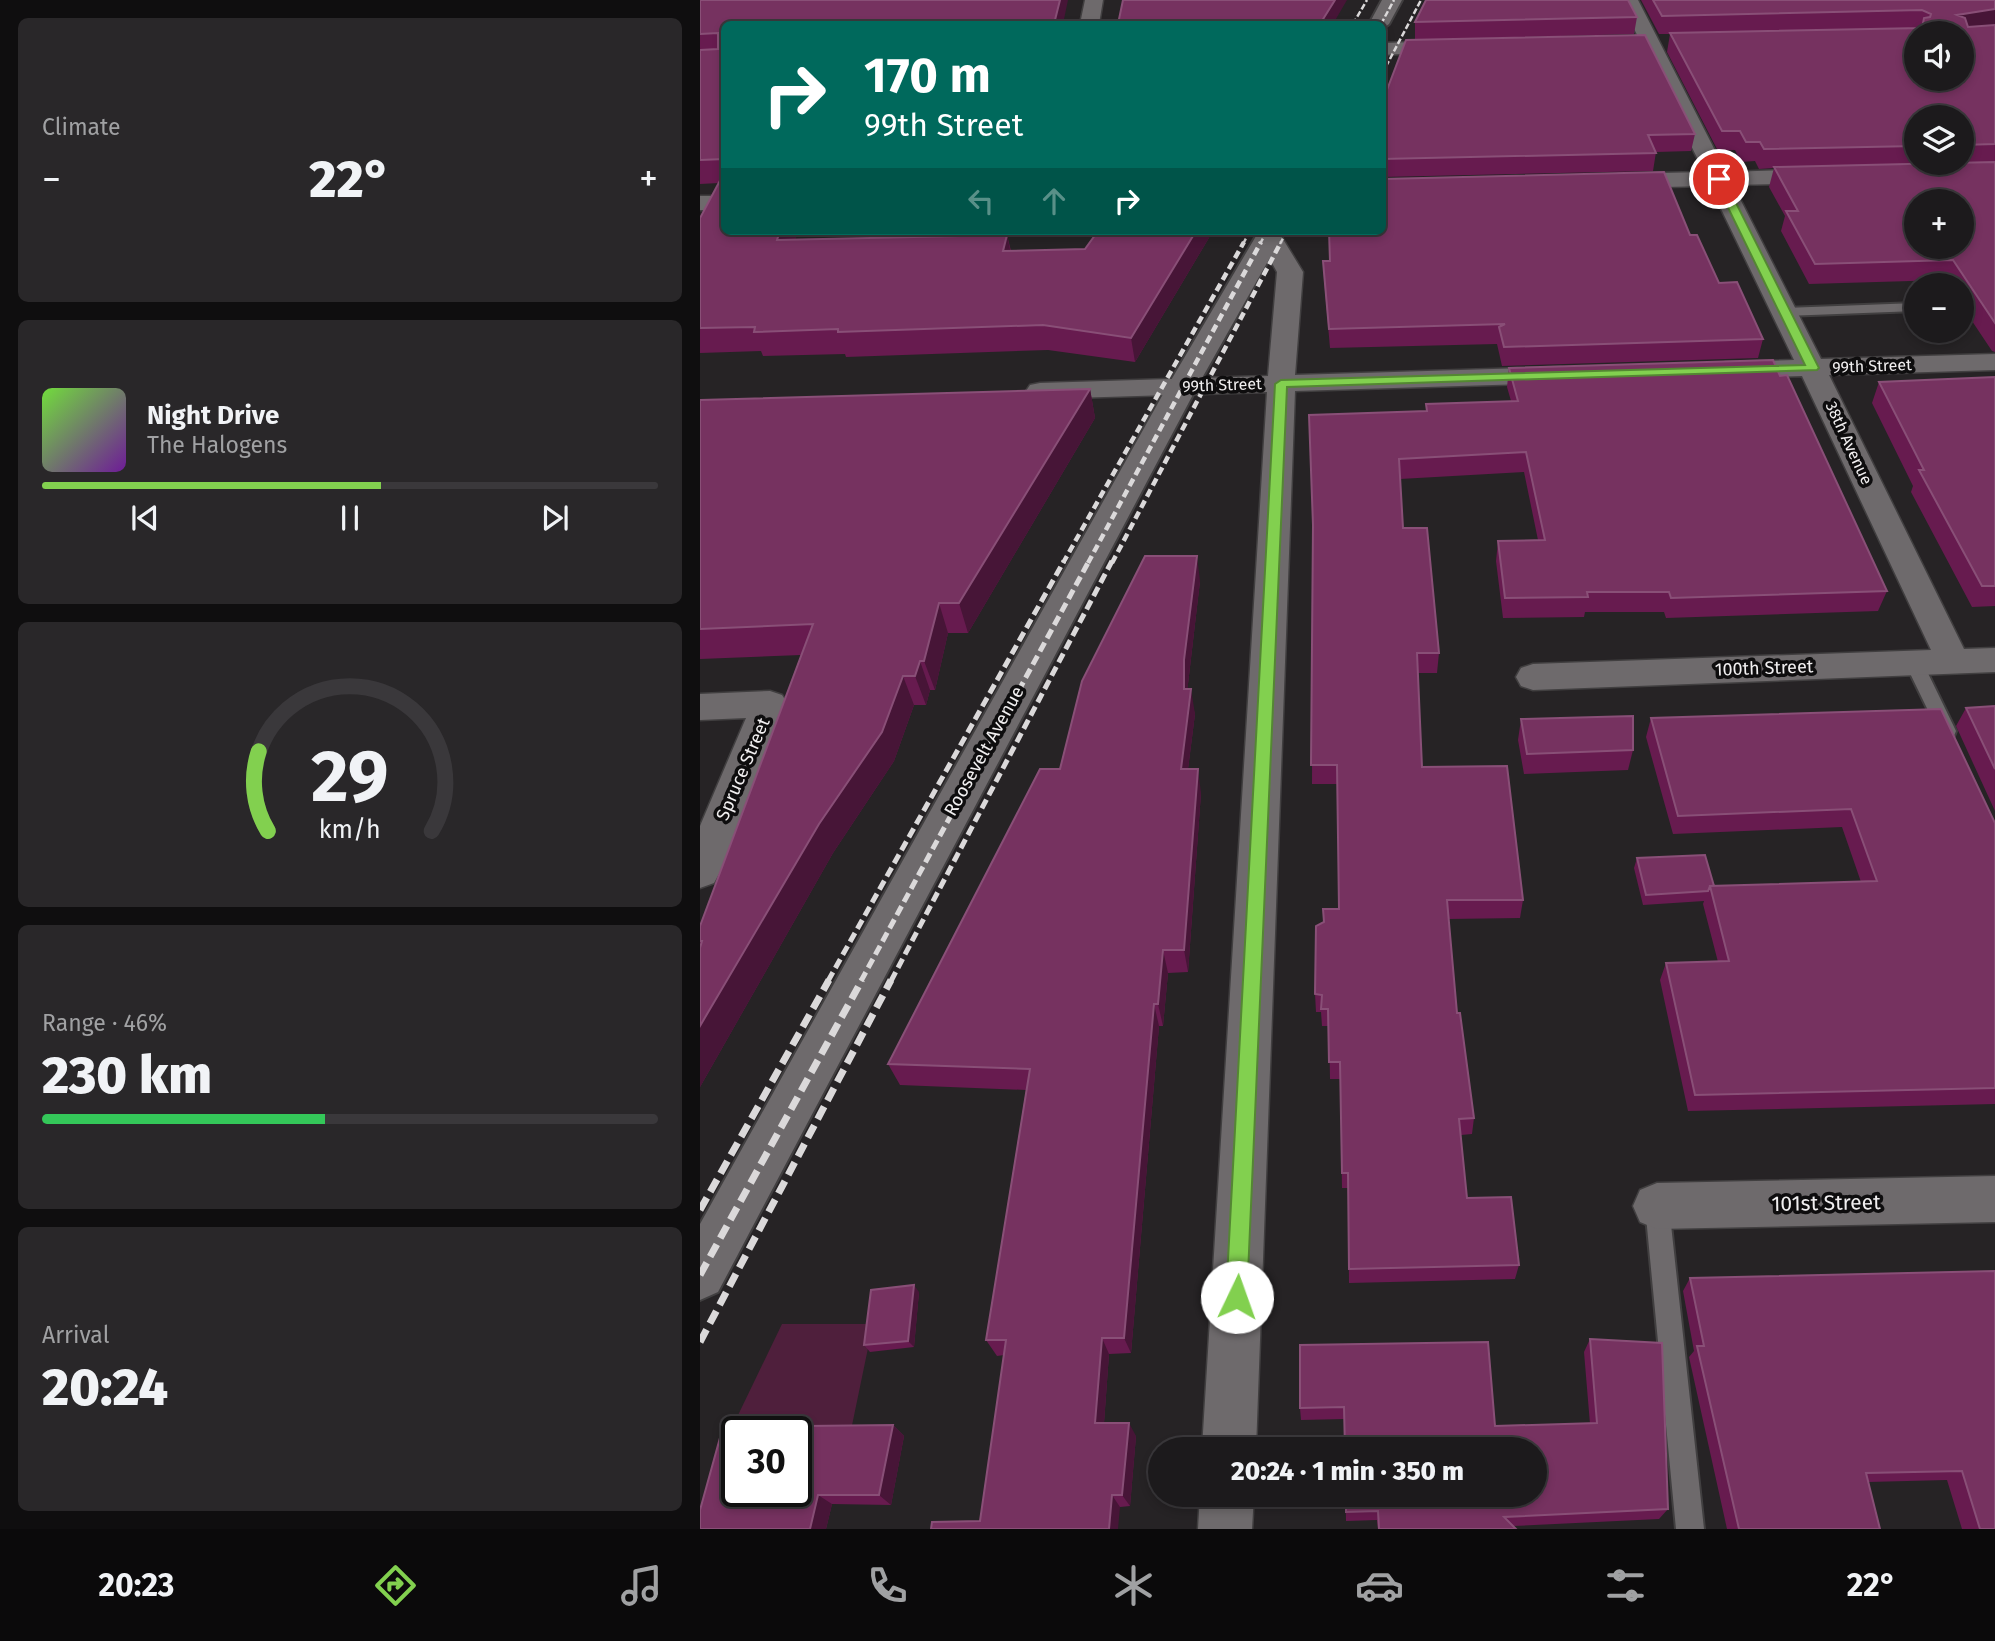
<!DOCTYPE html>
<html lang="en">
<head>
<meta charset="utf-8">
<style>
  body { margin:0; font-family:"Fira Sans",sans-serif; background:#292729; color:#f1f3f6; height:100vh; display:flex; flex-direction:column; font-size:26px; white-space:nowrap }
  * { box-sizing:border-box; margin:0 }
  p { font-size:23px; color:#a0a1a3 }
  .icon { flex:none; width:38px; height:38px; fill:none; stroke:currentColor; stroke-width:2; stroke-linecap:round; stroke-linejoin:round }
  .map { position:relative; flex:1; overflow:hidden }
  .sheet { display:flex; flex-direction:column; gap:18px; padding:18px; background:#0f0e0f; width:700px }
  .sheet>* { flex:none }
  .guide { position:absolute; left:21px; top:21px; width:665px; height:214px; border-radius:10px; box-shadow:0 4px 10px #0003,0 0 0 2px #3a383b; background:#00695c; color:#fff; overflow:hidden }
  .fabs { position:absolute; left:1204px; top:21px; display:grid; gap:14px }
  .fabs a { display:grid; place-items:center; width:70px; height:70px; border-radius:50%; background:#1c1a1c; box-shadow:0 4px 10px #0003,0 0 0 2px #3a383b; font-size:35px }
  .speed { position:absolute; left:21px; top:1416px; display:flex; gap:14px; font-size:35px; font-weight:700; text-align:center }
  .speed>* { display:grid; place-content:center; width:91px; height:91px; border-radius:50%; background:#1c1a1c; box-shadow:0 4px 10px #0003,0 0 0 2px #3a383b; line-height:1 }
  .speed .limit { border:4px solid #111; border-radius:10px; background:#fff; color:#111 }
  .pin { position:absolute; display:grid; place-items:center; width:60px; height:60px; color:#fff; margin:-30px; border:4px solid #fff; border-radius:50%; box-shadow:0 2px 7px #0007 }
  .me { position:absolute; width:77px; margin:-38px; rotate:3deg; stroke-linejoin:round; filter:drop-shadow(0 0 5px #0008) }
  .turn { display:flex; align-items:center; gap:24px; height:147px; padding:0 28px; font-size:32px }
  .turn .icon { width:91px; height:91px; stroke-width:2.5 }
  .turn b { display:block; font-size:49px; line-height:60px }
  .lanes { display:flex; align-items:center; height:66px; padding:0 28px; background:#0003; justify-content:center; gap:35px; direction:ltr }
  .lanes .off { opacity:.35 }
  .big { font-size:52px; font-weight:800; line-height:1.1 }
  .sheet .tile { flex:1; display:flex; flex-direction:column; justify-content:center; gap:10px; min-width:0; padding:0 24px; border-radius:10px; background:#292729 }
  .sheet .dial { align-items:center; gap:0 }
  .dial svg { height:182px; overflow:visible; fill:none; stroke:#3a383b; stroke-width:7; stroke-linecap:round; text-anchor:middle }
  .dial text { fill:#f1f3f6; stroke:none }
  .song { display:flex; align-items:center; gap:21px }
  .cover { width:84px; height:84px; border-radius:10px; background:linear-gradient(135deg,hsl(100 70% 55%),hsl(280 70% 35%)) }
  .played { height:7px; border-radius:4px; background:linear-gradient(90deg,#82d04f 55%,#3a383b 55%) }
  .keys { display:flex; justify-content:space-around; direction:ltr }
  .heat { display:flex; justify-content:space-between; align-items:center; font-size:38px; direction:ltr }
  .charge { height:10px; border-radius:5px; background:linear-gradient(90deg,#34c759 46%,#3a383b 0) }
  .trip { position:absolute; left:448px; top:1437px; width:399px; height:70px; border-radius:35px; background:#1c1a1c; box-shadow:0 4px 10px #0003,0 0 0 2px #3a383b; font-weight:800; line-height:70px; text-align:center }
  .tabs { display:flex; height:112px; justify-content:space-around; align-items:center; background:#0b0a0b; color:#a0a1a3 }
  .tabs .icon { width:49px; height:49px }
  .tabs .current { color:#82d04f }
  .tabs b { font-size:32px; color:#f1f3f6 }
  main { display:flex; flex:1; min-height:0 }
  .map>svg:first-child { display:block }
  .green { fill:#4f1f3c }
  .lines { fill:none; stroke-linecap:round; stroke-linejoin:round }
  .lane-casing { stroke:#413f40; stroke-width:4 }
  .street-casing { stroke:#413f40; stroke-width:3 }
  .secondary-casing { stroke:#413f40; stroke-width:4 }
  .lane { fill:#6e6a6c; fill-rule:evenodd }
  .street { fill:#6e6a6c; fill-rule:evenodd }
  .secondary { fill:#6e6a6c; fill-rule:evenodd }
  .rail-far3 { stroke:#dbd9da; stroke-width:2.5; stroke-dasharray:6 2.5; stroke-linecap:butt }
  .rail-far2 { stroke:#dbd9da; stroke-width:4.5; stroke-dasharray:8 4.5; stroke-linecap:butt }
  .rail-far1 { stroke:#dbd9da; stroke-width:5; stroke-dasharray:10 5; stroke-linecap:butt }
  .rail { stroke:#dbd9da; stroke-width:7; stroke-dasharray:14 7; stroke-linecap:butt }
  .wall { fill:#671b4f; fill-rule:evenodd }
  .shaded-wall { fill:#471537 }
  .building { fill:#763260; stroke:#894f77; stroke-width:2; fill-rule:evenodd }
  .route { fill:#82d04f; stroke:#548733; stroke-width:2 }
  .labels { text-anchor:middle; dominant-baseline:central; stroke-width:7; stroke-linejoin:round; paint-order:stroke }
  .far-street-label { font-size:16px; fill:#f1eff0; stroke:#0e0d0e }
  .street-label { font-size:18px; fill:#f1eff0; stroke:#0e0d0e }
  .near-street-label { font-size:21px; fill:#f1eff0; stroke:#0e0d0e }
</style>
</head>
<body>
<main>
<section class="sheet">
<div class="tile"><p>Climate</p>
<div class="heat"><a>−</a><b class="big">22°</b><a>+</a></div>
</div>
<div class="tile">
<div class="song"><i class="cover"></i><div><b>Night Drive</b><p>The Halogens</p></div></div>
<div class="played"></div>
<div class="keys"><svg class="icon" aria-label="previous" viewBox="0 0 24 24"><path d="M18 5L8 12l10 7zM5 5v14"/></svg><svg class="icon" aria-label="pause" viewBox="0 0 24 24"><path d="M8 5v14M16 5v14"/></svg><svg class="icon" aria-label="next" viewBox="0 0 24 24"><path d="M6 5l10 7-10 7zM19 5v14"/></svg></div>
</div>
<div class="tile dial"><svg viewBox="0 0 100 80">
<path d="M14 69A42 42 0 1 1 86 69"/>
<path d="M14 69A42 42 0 0 1 10 34" stroke="#82d04f"/>
<text x="50" y="56" font-size="32" font-weight="700">29</text>
<text x="50" y="72" font-size="11">km/h</text>
</svg></div>
<div class="tile"><p>Range · 46%</p><b class="big">230 km</b><div class="charge"></div></div>
<div class="tile"><p>Arrival</p><b class="big">20:24</b></div>
</section>
<div class="map">
<svg width="1295" height="1529" viewBox="0 0 1295 1529">
  <rect width="100%" height="100%" fill="#262325"/>
  <path class="green" d="M82 1324H173L150 1435 37 1432 27 1438Z"/>
  <g class="lines">
    <g class="lane-casing">
      <path id="lane" d="M1216 303V311L1085 316 1078 312 1085 308Z
        M1214 657 1223 663 1256 731 1254 736H1240L1238 731 1205 663Z
        M957 1194 966 1197 969 1206 1004 1529H976L945 1206 948 1197Z"/>
    </g>
    <g class="street-casing">
      <path id="street" d="M385 0H403L399 24H380Z
        M920 0H938L1026 172 1123 169 1134 176 1123 183 1033 185 1121 359 1295 354V370L1129 375 1264 649 1295 648V672L833 690 821 686 816 677 821 668 833 664 1231 650 1102 376 1026 378 1016 376 1012 370 1016 364 1026 362 1094 360 1010 186 918 188 907 181 918 174 1004 172Z
        M751 41 761 47 758 51 682 55V43Z
        M0 196H24V210H0Z
        M560 231H578L603 272 595 375 860 367 870 369 874 375 870 381 860 383 595 391 556 1449H502L567 392 340 399 330 397 326 391 330 385 340 383 568 376 577 272 557 236Z
        M70 691 82 695 88 704 20 872 14 883 0 888V826L46 718 0 720V694Z
        M1295 1176V1222L957 1229 940 1222 933 1206 940 1190 957 1183Z
        M500 1494H554L552 1529H498Z"/>
    </g>
    <g class="secondary-casing">
      <path id="secondary" d="M682 0H702L689 24 682 29V24H669Z
        M559 231H585L497 387 18 1292 0 1300V1224L467 387Z"/>
    </g>
    <use href="#lane" class="lane"/>
    <use href="#street" class="street"/>
    <use href="#secondary" class="secondary"/>
    <path class="rail-far3" d="M653 24 667 0
      M681 24 694 0
      M682 74 721 0
      M543 244 550 231
      M560 244 567 231
      M580 244 587 231"/>
    <path class="rail-far2" d="M363 563 544 242
      M388 563 561 242
      M412 563 581 242"/>
    <path class="rail-far1" d="M128 981 364 561
      M161 981 389 561
      M191 981 412 561"/>
    <path class="rail" d="M0 1210 129 980
      M0 1275 162 980
      M0 1342 191 980"/>
  </g>
  <path class="wall" d="M0 0 24 24V231H99L95 239 307 235 311 251 385 249 513 231 435 362 348 350 146 357 145 354 63 356 61 351 0 353V218L19 183 0 184Z
    M941 0H1295V352L1292 351 1262 306V285H1248L1245 280 1109 284 1081 231 1085 216 1069 187 1074 168 1059 169 1055 161 1041 162 1035 150 1018 151 967 52 970 34H959ZM1216 117H1262V163H1216Z
    M937 17 934 34 715 40V22Z
    M682 95 995 134 991 151 956 152 953 171 682 177Z
    M990 235 1019 283 1063 339 1058 358 802 366 797 344 630 348 624 280 623 261Z
    M809 368 1080 376 1187 591 1178 611 966 618 964 612H885L884 617 803 618 796 561 798 541 838 540 824 472 700 479 703 528 739 653 737 673H718L722 767 823 900 820 918 748 919 757 1013 774 1118 772 1134 761 1135 767 1198 819 1265 815 1279 649 1283 648 1188H642L640 1079H630L629 1026H622L621 1012H616L615 994 623 922 639 909 637 784H612L613 530 726 411V404L811 401 807 387Z
    M1295 377V606L1272 607 1211 492 1213 486 1172 403 1179 382Z
    M390 389 395 418 268 633H248L235 690H230L226 705H214L194 761 133 853 0 1087V926L101 655 0 659V400Z
    M500 581 488 684 487 689 495 714 488 769 501 793 488 972 468 973 463 1026H459L431 1353 409 1354 404 1423 436 1436 430 1506 280 1521 304 1355 297 1356 286 1340 326 1090 200 1085 188 1064Z
    M1295 706V811L1256 726 1266 708Z
    M951 718 1295 823V1104L988 1111 960 980 966 963 1018 962 1003 904 1004 901 943 905 934 868 937 858 1014 886 1161 882 1142 827 973 834 946 737Z
    M821 719 933 750 928 770 824 774 818 740Z
    M1295 1271V1529H1262L1247 1480 1168 1482 1180 1529H1027L989 1357 994 1351 983 1291 990 1278Z
    M219 1292 214 1347 170 1352 164 1345Z
    M890 1339 968 1509 959 1519 813 1526 816 1529H678L677 1520 646 1521 644 1419 601 1420 600 1408V1345L795 1426 890 1424 884 1352Z
    M193 1425 204 1436 191 1505 132 1504 126 1529H0Z"/>
  <path class="shaded-wall" d="M360 0H368L363 24H354Z
    M635 0H647L633 24H620Z
    M1295 9V26L1251 33 1257 15Z
    M80 231H99L85 264 77 240Z
    M496 231H513L435 362 431 338Z
    M307 235 312 259 303 251Z
    M390 389 395 418 268 633 259 603Z
    M497 556 500 581 488 684 487 714 484 689V660Z
    M239 603 248 633 235 690 224 661Z
    M220 661 230 690 226 705 215 676Z
    M203 676 214 705 194 761 133 853 0 1087V1026Z
    M491 689 495 714 485 793 481 769Z
    M498 769 501 793 488 972 484 950Z
    M463 950 468 973 463 1026 458 1004Z
    M454 1004 459 1026 431 1353 424 1338Z
    M214 1285 219 1292 214 1347 208 1341Z
    M402 1338 409 1354 403 1437 395 1423Z
    M429 1423 436 1436 430 1506 422 1495Z
    M193 1425 204 1436 191 1505 179 1495Z
    M118 1495 132 1504 126 1529H110Z
    M412 1495 420 1507 418 1529H409Z"/>
  <path class="building" d="M0 0H360L354 24H24V159L0 160V50L18 49V33L0 34Z
    M423 0H635L620 24H418Z
    M726 0H928L937 17 715 22Z
    M953 0H1295V9L1257 15 1265 18 1268 27 1295 25V144L1262 145V117H1216V146L1064 149 1060 142H1046L1040 131H1022L970 33 1222 28 1224 18 1230 17 1231 14 1222 10 962 16ZM1216 33H1262V79H1216Z
    M945 35 995 134 948 135 956 153 682 159V95H685L706 40Z
    M1295 162V323L1253 260 1115 264 1086 211H1098L1074 167ZM1216 201H1262V247H1216Z
    M964 172 990 235H997L1019 283 1037 282 1063 339 804 347 799 327 805 324 629 329 623 261H630L629 231H682V179Z
    M24 173V231H80L77 240 307 235 303 251 385 249 398 231H496L431 338 343 325 138 332V329L54 332 55 327 0 328V218Z
    M1073 360 1080 376 1087 375 1187 591 971 598 969 592H887L888 597 805 598 798 541 845 540 826 452 699 459 703 528H727L739 653H717L722 767 807 766 823 900H747L757 1013H760L774 1118 759 1119 767 1198 811 1197 819 1265 649 1269 648 1173H642L640 1062H629L628 1009H621L622 995 615 994 616 926 624 922 623 909H639L637 765H611L613 525 609 415 727 411 726 404 818 401 809 368Z
    M1295 377V586H1282L1219 470H1224L1179 382Z
    M390 389 259 603H239L224 661H220L215 676H203L182 732 119 824 0 1026V948L2 941H0V926L113 624 0 629V400Z
    M445 556H497L484 660V689H491L481 769H498L484 950H463L458 1004H454L424 1338H402L395 1423H429L422 1495H412L409 1529H231L232 1522 280 1521 306 1340H286L330 1069 188 1064 340 769H360L382 681Z
    M1295 706V769L1266 708Z
    M1241 709 1295 823V1088L995 1095 966 963 1029 961 1010 886 1177 881 1151 809 978 816 951 718Z
    M933 716V750L827 754 821 719Z
    M1005 855 1014 886H1010L1008 891 946 895 937 858Z
    M1295 1271V1529H1280L1262 1471 1166 1473 1180 1529H1039L997 1346H1004L990 1278Z
    M214 1285 208 1341 164 1345 171 1290Z
    M890 1339 962 1343 968 1509 804 1517 816 1529H679L678 1511 646 1512V1494H835V1449H645L644 1407 600 1408V1345L788 1342 795 1426 897 1423Z
    M193 1425 179 1495H118L110 1529H0V1510L23 1427ZM37 1432H96V1491H37Z"/>
  <path class="route" d="M1019 176 1024 179 1119 368 1117 370 587 387 547 1297 544 1304 537 1307 529 1304 526 1297 575 384 581 380 1105 365 1014 179Z"/>
  <g class="labels">
    <g class="far-street-label">
      <text transform="translate(1172 366) rotate(-2)">99th Street</text>
      <text transform="translate(522 385) rotate(-2)">99th Street</text>
      <text transform="translate(1149 443) rotate(65)">38th Avenue</text>
    </g>
    <g class="street-label">
      <text transform="translate(1064 668) rotate(-2)">100th Street</text>
      <text transform="translate(284 751) rotate(-61)">Roosevelt Avenue</text>
      <text transform="translate(43 769) rotate(-67)">Spruce Street</text>
    </g>
    <g class="near-street-label">
      <text transform="translate(1126 1203) rotate(-1)">101st Street</text>
    </g>
  </g>
</svg>
<div class="fabs">
<a><svg class="icon" aria-label="sound" viewBox="0 0 24 24"><path d="M4 9h4l5-4v14l-5-4H4zM17 9q2 3 0 6"/></svg></a>
<a><svg class="icon" aria-label="layers" viewBox="0 0 24 24"><path d="M12 4l9 5-9 5-9-5zM3 14l9 5 9-5"/></svg></a>
<a>+</a>
<a>−</a>
</div>
<div class="speed"><div class="limit">30</div></div>
<div class="pin" style="left:1019px;top:179px;background:#d93025"><svg class="icon" aria-label="arrive" viewBox="0 0 24 24"><path d="M6 21V4h12l-3 4 3 4H6"/></svg></div>
<svg class="me" style="left:537px;top:1297px" viewBox="-20 -20 40 40"><circle r="19" fill="#fff"/><path d="M0-13L10 11 0 6-10 11z" fill="#82d04f"/></svg>
<div class="trip">20:24 · 1 min · 350 m</div>
<div class="guide">
<div class="turn"><svg class="icon" aria-label="right" viewBox="0 0 24 24"><path d="M7 20v-9h11M14 6l5 5-5 5"/></svg><div><b>170 m</b>99th Street</div></div>
<div class="lanes"><svg class="icon off" aria-label="left" viewBox="0 0 24 24"><path d="M17 20v-9H6M10 6l-5 5 5 5"/></svg><svg class="icon off" aria-label="ahead" viewBox="0 0 24 24"><path d="M12 20V5M6 11l6-6 6 6"/></svg><svg class="icon" aria-label="right" viewBox="0 0 24 24"><path d="M7 20v-9h11M14 6l5 5-5 5"/></svg></div>
</div>
</div>
</main>
<nav class="tabs">
<b>20:23</b>
<svg class="icon current" aria-label="directions" viewBox="0 0 24 24"><path d="M12 3l9 9-9 9-9-9zM9 14v-3h6M13 9l2 2-2 2"/></svg>
<svg class="icon" aria-label="music" viewBox="0 0 24 24"><path d="M9 18V5l10-2v13"/><circle cx="6" cy="18" r="3"/><circle cx="16" cy="16" r="3"/></svg>
<svg class="icon" aria-label="phone" viewBox="0 0 24 24"><path d="M5 4h4l2 5-3 2q2 4 5 5l2-3 5 2v4C11 20 4 13 5 4z"/></svg>
<svg class="icon" aria-label="climate" viewBox="0 0 24 24"><path d="M12 3v18M4 7l16 10M4 17L20 7"/></svg>
<svg class="icon" aria-label="car" viewBox="0 0 24 24"><path d="M5 17H2v-5l4-1 3-4h7l3 4 3 1v5h-3M9 17h6M6 11h13"/><circle cx="7" cy="17" r="2"/><circle cx="17" cy="17" r="2"/></svg>
<svg class="icon" aria-label="filters" viewBox="0 0 24 24"><path d="M4 7h16M4 17h16"/><circle cx="9" cy="7" r="2"/><circle cx="15" cy="17" r="2"/></svg>
<b>22°</b>
</nav>
</body>
</html>
